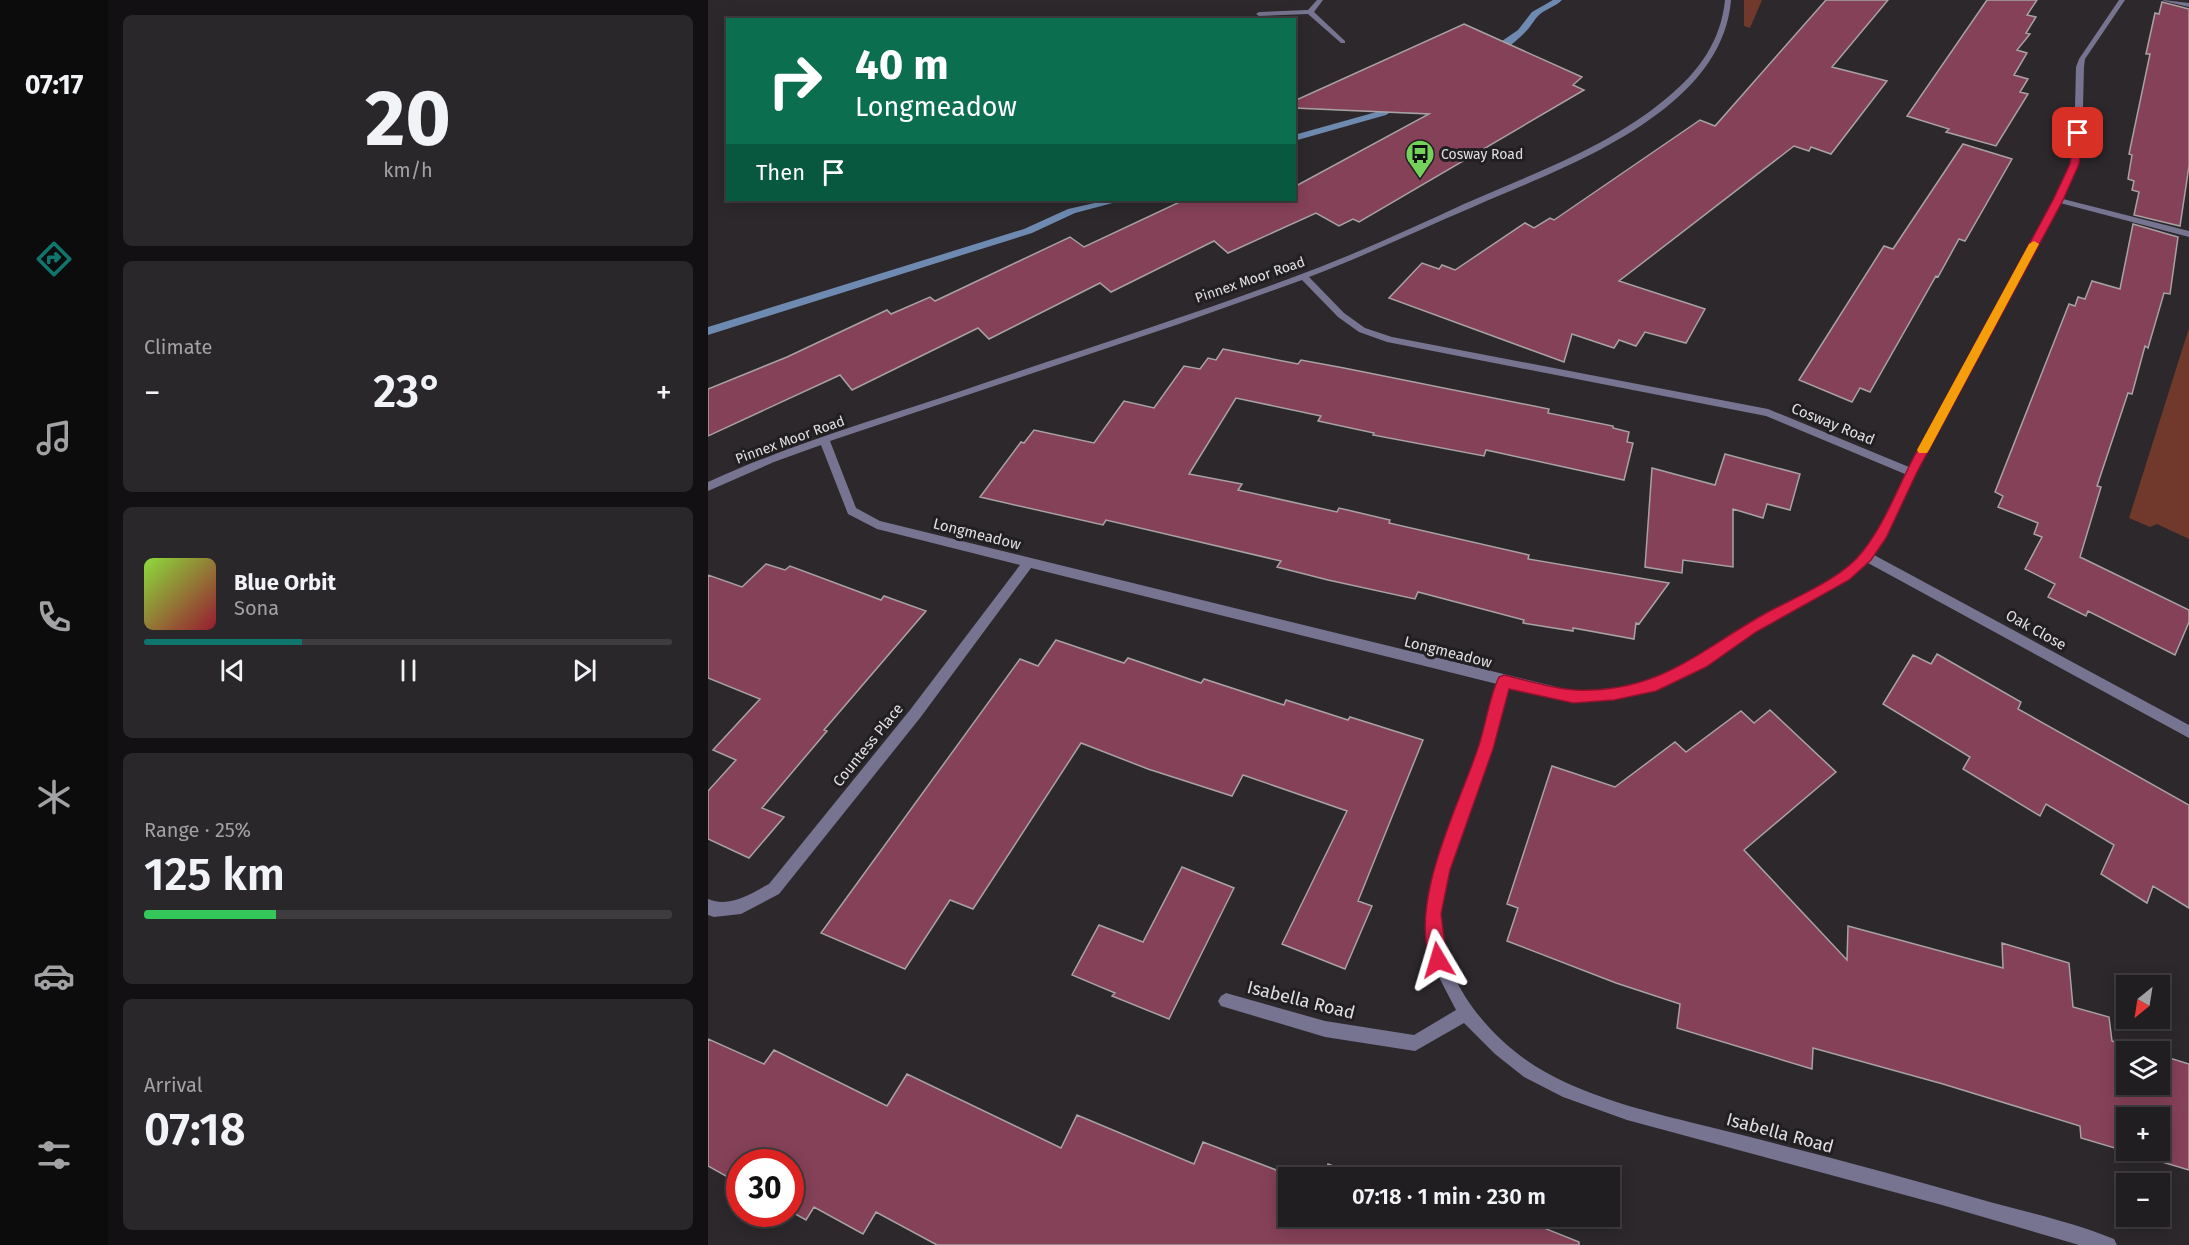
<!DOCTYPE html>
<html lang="en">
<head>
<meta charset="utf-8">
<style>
  body { margin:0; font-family:"Fira Sans",sans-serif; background:#29272a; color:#f1f3f6; height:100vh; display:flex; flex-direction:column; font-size:22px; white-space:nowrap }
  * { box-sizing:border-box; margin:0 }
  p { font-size:20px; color:#a2a2a5 }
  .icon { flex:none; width:33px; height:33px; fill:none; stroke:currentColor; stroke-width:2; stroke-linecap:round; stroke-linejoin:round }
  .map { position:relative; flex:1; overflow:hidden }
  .drawer { display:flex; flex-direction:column; gap:15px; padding:15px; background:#121012; width:600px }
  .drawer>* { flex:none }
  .hud { position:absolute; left:18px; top:18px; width:570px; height:183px; border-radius:0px; box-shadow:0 3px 15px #0003,0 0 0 2px #3e3c3f; background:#0b6e4f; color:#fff; overflow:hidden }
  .needle { width:39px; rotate:210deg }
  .buttons { position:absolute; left:1408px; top:975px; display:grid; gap:12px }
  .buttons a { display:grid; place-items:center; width:54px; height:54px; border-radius:0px; background:#211e21; box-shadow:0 3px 15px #0003,0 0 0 2px #3e3c3f; font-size:30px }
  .speed { position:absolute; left:18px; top:1149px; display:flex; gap:12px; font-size:30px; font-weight:700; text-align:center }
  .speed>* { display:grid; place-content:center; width:78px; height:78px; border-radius:50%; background:#211e21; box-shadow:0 3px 15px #0003,0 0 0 2px #3e3c3f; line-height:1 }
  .speed .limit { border:9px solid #d22; background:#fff; color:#111 }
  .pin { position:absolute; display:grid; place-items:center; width:51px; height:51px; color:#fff; margin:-26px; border-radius:12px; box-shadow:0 3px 9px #0006 }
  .me { position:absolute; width:66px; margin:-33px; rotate:353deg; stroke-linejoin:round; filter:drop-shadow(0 0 4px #0008) }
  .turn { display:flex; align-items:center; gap:21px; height:126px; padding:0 30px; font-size:27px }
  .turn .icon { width:78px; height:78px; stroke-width:2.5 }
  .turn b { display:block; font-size:42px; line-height:51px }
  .then { display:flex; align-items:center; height:57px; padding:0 30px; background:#0003; gap:12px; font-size:22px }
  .big { font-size:45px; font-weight:600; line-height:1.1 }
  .drawer .tile { flex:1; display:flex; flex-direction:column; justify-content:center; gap:9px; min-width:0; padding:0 21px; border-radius:9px; background:#29272a }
  .drawer .dial { align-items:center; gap:0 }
  .dial b { font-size:78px; line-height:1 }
  .song { display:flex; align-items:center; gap:18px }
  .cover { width:72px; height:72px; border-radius:9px; background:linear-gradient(135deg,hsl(90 70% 55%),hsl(350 70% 35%)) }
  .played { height:6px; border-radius:3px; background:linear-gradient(90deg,#0f766e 30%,#3e3c3f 30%) }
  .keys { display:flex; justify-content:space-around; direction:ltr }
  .heat { display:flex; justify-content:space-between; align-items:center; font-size:33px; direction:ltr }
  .charge { height:9px; border-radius:4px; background:linear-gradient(90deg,#34c759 25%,#3e3c3f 0) }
  .trip { position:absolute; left:570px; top:1167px; width:342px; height:60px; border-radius:0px; background:#211e21; box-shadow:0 3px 15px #0003,0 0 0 2px #3e3c3f; font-weight:600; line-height:60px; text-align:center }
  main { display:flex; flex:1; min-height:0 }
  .tabs { display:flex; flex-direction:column; width:108px; justify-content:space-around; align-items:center; background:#0d0c0d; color:#a2a2a5 }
  .tabs .icon { width:42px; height:42px }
  .tabs .current { color:#0f766e }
  .tabs b { font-size:27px; color:#f1f3f6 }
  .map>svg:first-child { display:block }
  .green { fill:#71392b }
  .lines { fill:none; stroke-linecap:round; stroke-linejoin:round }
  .stream { fill:#6e8ab1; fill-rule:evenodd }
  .building { fill:#854158; stroke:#a8a2a3; stroke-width:1.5; fill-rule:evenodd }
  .street { fill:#777491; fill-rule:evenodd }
  .route { fill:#e11d48; stroke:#92132f; stroke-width:1.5 }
  .slow { fill:#f59e0b }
  .labels { text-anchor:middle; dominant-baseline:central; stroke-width:6; stroke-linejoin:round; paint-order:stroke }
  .far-poi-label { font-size:14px; fill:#e1dfe1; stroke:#221f22; text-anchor:start }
  .far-street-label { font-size:14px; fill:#e1dfe1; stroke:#221f22 }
  .street-label { font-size:15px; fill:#e1dfe1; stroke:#221f22 }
  .near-street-label { font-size:18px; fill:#e1dfe1; stroke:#221f22 }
</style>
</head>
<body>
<main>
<nav class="tabs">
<b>07:17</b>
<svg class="icon current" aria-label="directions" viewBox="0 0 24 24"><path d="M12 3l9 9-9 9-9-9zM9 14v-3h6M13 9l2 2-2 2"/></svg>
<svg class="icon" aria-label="music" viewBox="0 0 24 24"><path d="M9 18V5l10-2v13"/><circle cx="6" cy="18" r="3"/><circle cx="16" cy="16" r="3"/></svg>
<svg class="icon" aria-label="phone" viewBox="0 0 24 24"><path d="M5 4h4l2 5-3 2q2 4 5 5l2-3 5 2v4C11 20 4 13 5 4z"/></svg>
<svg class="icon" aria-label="climate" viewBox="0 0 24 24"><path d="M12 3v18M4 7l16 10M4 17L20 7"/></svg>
<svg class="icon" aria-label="car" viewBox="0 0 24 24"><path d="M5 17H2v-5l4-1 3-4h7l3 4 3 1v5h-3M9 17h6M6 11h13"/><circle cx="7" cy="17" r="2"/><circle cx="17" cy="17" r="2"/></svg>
<svg class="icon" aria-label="filters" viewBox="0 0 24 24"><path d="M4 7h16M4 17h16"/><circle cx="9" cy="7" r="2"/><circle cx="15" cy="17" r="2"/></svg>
</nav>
<section class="drawer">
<div class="tile dial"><b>20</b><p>km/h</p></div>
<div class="tile"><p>Climate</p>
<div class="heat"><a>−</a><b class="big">23°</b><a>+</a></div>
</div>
<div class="tile">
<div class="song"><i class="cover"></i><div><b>Blue Orbit</b><p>Sona</p></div></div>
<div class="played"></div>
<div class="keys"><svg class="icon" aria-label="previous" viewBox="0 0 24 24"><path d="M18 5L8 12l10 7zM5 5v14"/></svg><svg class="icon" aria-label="pause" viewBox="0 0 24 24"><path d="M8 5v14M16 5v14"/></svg><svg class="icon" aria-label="next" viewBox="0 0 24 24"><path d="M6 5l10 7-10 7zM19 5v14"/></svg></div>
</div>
<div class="tile"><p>Range · 25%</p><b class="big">125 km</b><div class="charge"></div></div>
<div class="tile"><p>Arrival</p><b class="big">07:18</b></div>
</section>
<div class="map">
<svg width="1481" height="1245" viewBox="0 0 1481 1245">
  <rect width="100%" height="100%" fill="#2c282c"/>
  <path class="green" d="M1036 0H1054L1042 28 1036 26Z
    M1481 328V539L1449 524 1442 527 1421 518Z"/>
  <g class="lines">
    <path class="stream" d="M845 0H854C847 7 837 9 830 16 827 19 824 24 821 28 812 38 792 57 778 56V52L810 30 824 12Z
      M691 100 699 102 678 115 586 141V135L672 111Z
      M400 200H416L367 213 324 233 0 335V327L316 229 360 209Z"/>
  </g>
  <path class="building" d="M1118 0H1180L1124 67 1179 81 1123 154 1103 147 1101 151 1086 146 911 281 997 309 978 343 937 332 928 346 911 340 906 348 864 334 856 362 681 298 714 263 731 269 734 265 747 270 817 223 826 228 842 218 846 220 992 120 1007 126Z
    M1279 0H1329L1319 15 1328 17 1318 33 1322 34 1309 50 1319 53 1306 75 1320 79 1312 92 1320 94 1288 146 1238 132 1241 129 1199 116Z
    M1454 2 1481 9V166L1472 226 1426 215 1431 192 1424 190 1426 181 1420 179 1424 155 1421 154 1442 54H1438L1447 13 1451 14Z
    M756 24 874 77 865 85 876 90 651 222 645 219 631 226 608 213 520 253 506 241 403 292 392 283 281 339 270 328 144 390 132 375 0 436V389L79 357 179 310 183 314 222 297 227 301 362 237 376 247 476 200H586V187L721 114 586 108V101Z
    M1255 144 1304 159 1257 241 1251 239 1230 277 1228 276 1162 392 1152 388 1144 402 1091 380 1176 246 1185 249Z
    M1425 224 1470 237 1462 294 1456 293 1440 348 1437 346 1424 394 1420 393 1389 486 1393 487 1372 557 1481 610V622L1467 655 1380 611 1378 616 1340 597 1347 584 1317 569 1334 537 1326 534 1330 523 1290 507 1295 496 1287 492 1361 304 1367 306 1370 297 1377 299 1384 281 1412 289Z
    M515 349 590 364 593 360 636 368 841 409 840 413 905 426V428L921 432 919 442 925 443 916 480 778 450 776 456 665 435 666 433 610 421 613 416 528 398 481 474 534 484 530 490 629 512 631 508 682 520 681 523 821 555 820 559 961 583 931 624 928 623 926 639 865 628V631L815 623 816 620 710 592 707 599 620 580 569 567 573 561 398 520 395 525 272 497 313 442 316 443 326 430 386 443 416 401 446 408 476 366 492 369 500 358 508 360Z
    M1017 454 1092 474 1082 510 1059 504 1055 518 1025 509V567L975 560 974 573 937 567 944 468 1007 485Z
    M58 564 77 570 82 566 173 600 176 596 218 611 116 730 119 731 54 808 76 817 41 858 0 839V791L28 760 5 750 52 699 0 678V575L34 587Z
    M348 640 416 663 420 658 493 683 496 679 576 705 578 700 640 720 642 717 715 740 650 901 664 906 637 969 574 944 639 811 535 775 524 796 440 769 373 743 265 909 242 900 197 969 113 933 312 659 330 666Z
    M1229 654 1313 702 1310 709 1481 805V908L1445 886 1439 903 1393 874 1406 845 1338 804 1332 816 1255 769 1262 757 1175 704 1205 655 1223 664Z
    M1062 710 1128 772 1036 850 1139 960 1140 926 1295 968 1294 943 1361 963 1365 1007 1401 1017 1404 1041 1440 1052H1419V1084H1452V1055L1481 1064V1170L1373 1138 1372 1126 1235 1084 1105 1048 1104 1069 969 1028 972 1004 908 983 799 941 810 908 799 904 844 766 907 787 967 742 978 752 1033 711 1046 723ZM1419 1118H1452V1150H1419Z
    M474 867 526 888 461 1019 404 996 407 993 364 975 391 925 435 942Z
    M0 1039 56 1064 66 1050 179 1106 199 1074 353 1148 369 1115 486 1164 495 1142 589 1178H580V1216H806L871 1242V1245H229L168 1212 155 1234 106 1207 98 1220 82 1211V1162H32V1184L0 1166Z
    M620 1164 657 1178H616Z"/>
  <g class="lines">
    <path class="street" d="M609 0H615L606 12 637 41V43H633L600 14 551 16 548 14 551 12 600 10Z
      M1017 0H1023C1014 114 853 168 765 207 710 230 657 256 601 277L636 313 657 328 684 337 1060 409 1201 467 1346 200 1362 163 1366 146 1368 67 1371 59 1411 0H1417L1377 59 1376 67 1374 146 1370 163 1355 199 1481 231V237L1352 203 1208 472 1179 535 1166 555 1481 725V738L1160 563 1141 579 1047 632 997 666 948 691 907 700 865 703 801 687C790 727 778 766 764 806 753 837 733 882 732 914 731 976 777 1034 827 1066 883 1101 959 1116 1022 1132 1109 1154 1196 1177 1282 1202 1323 1213 1367 1223 1406 1239L1409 1245H1371L1234 1205 919 1120 855 1097 816 1077 787 1054 756 1023 707 1051 617 1037 513 1006 510 1001 513 996 518 993 617 1021 706 1035 748 1010 722 960 718 914 727 870 771 749 789 684 323 568 212 718 71 894 33 914 6 917 0 915V899C22 908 42 894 61 884L202 710 312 565 169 529 140 514 113 445 66 462 0 491V482C83 444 170 419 256 390 375 349 495 312 612 267 661 248 708 226 756 204 826 173 901 147 960 97 991 71 1013 41 1017 0ZM594 280 630 317 651 332 679 342 1058 416 1197 474C1185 498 1173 535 1154 555 1127 584 1076 603 1041 623 1009 642 981 667 946 680 921 689 892 690 865 691L172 521 148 508 122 441 471 324Z
      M1455 0 1481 3V7L1456 1Z"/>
  </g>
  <path class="route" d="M1367 131 1375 133 1371 164 1355 200 1209 472 1178 538 1163 560 1141 580 1048 632 998 667 948 691 906 700 865 703 801 689 785 749 742 870 733 914 739 960 736 966 730 968 724 966C699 905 749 810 769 751 778 727 780 700 791 677L796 675C818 680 844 689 867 690 953 693 991 650 1060 612 1090 596 1135 578 1155 551 1178 522 1191 484 1209 451 1254 368 1300 284 1345 200L1362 164Z"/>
  <path class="slow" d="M1326 241 1331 244 1221 450 1219 453H1211L1209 450 1321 244Z"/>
  <defs>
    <g id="bus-pin" transform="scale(1.5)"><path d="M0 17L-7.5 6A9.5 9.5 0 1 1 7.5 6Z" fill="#74d25b" stroke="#221f22"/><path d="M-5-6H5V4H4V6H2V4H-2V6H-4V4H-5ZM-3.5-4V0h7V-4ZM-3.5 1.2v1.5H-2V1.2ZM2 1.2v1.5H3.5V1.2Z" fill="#111"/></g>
  </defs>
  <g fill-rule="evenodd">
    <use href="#bus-pin" x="712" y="154"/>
  </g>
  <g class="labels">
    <g class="far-poi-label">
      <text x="733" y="154">Cosway Road</text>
    </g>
    <g class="far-street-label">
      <text transform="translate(542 280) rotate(-19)">Pinnex Moor Road</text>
      <text transform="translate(82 440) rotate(-20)">Pinnex Moor Road</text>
    </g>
    <g class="street-label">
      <text transform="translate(1125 424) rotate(22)">Cosway Road</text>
      <text transform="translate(269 534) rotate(14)">Longmeadow</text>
      <text transform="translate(1328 630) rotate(29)">Oak Close</text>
      <text transform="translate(740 652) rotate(14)">Longmeadow</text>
      <text transform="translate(160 745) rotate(-51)">Countess Place</text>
    </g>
    <g class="near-street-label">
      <text transform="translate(593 1000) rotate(14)">Isabella Road</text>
      <text transform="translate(1072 1133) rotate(15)">Isabella Road</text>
    </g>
  </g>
</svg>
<div class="buttons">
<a><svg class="needle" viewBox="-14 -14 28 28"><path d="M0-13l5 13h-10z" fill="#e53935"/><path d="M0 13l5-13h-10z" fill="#a2a2a5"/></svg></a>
<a><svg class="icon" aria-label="layers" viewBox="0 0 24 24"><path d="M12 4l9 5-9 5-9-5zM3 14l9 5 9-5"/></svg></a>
<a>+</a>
<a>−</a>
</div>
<div class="speed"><div class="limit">30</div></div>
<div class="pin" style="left:1370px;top:133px;background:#d93025"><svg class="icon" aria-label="arrive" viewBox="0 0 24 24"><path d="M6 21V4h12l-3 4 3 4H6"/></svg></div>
<svg class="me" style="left:730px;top:960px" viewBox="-20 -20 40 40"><path d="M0-17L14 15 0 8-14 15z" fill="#e11d48" stroke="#fff" stroke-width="4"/></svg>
<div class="trip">07:18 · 1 min · 230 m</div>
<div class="hud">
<div class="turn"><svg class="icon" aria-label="right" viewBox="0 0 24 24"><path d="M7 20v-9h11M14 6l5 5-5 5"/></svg><div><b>40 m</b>Longmeadow</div></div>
<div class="then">Then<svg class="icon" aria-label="arrive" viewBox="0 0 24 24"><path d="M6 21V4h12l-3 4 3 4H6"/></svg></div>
</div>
</div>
</main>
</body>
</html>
